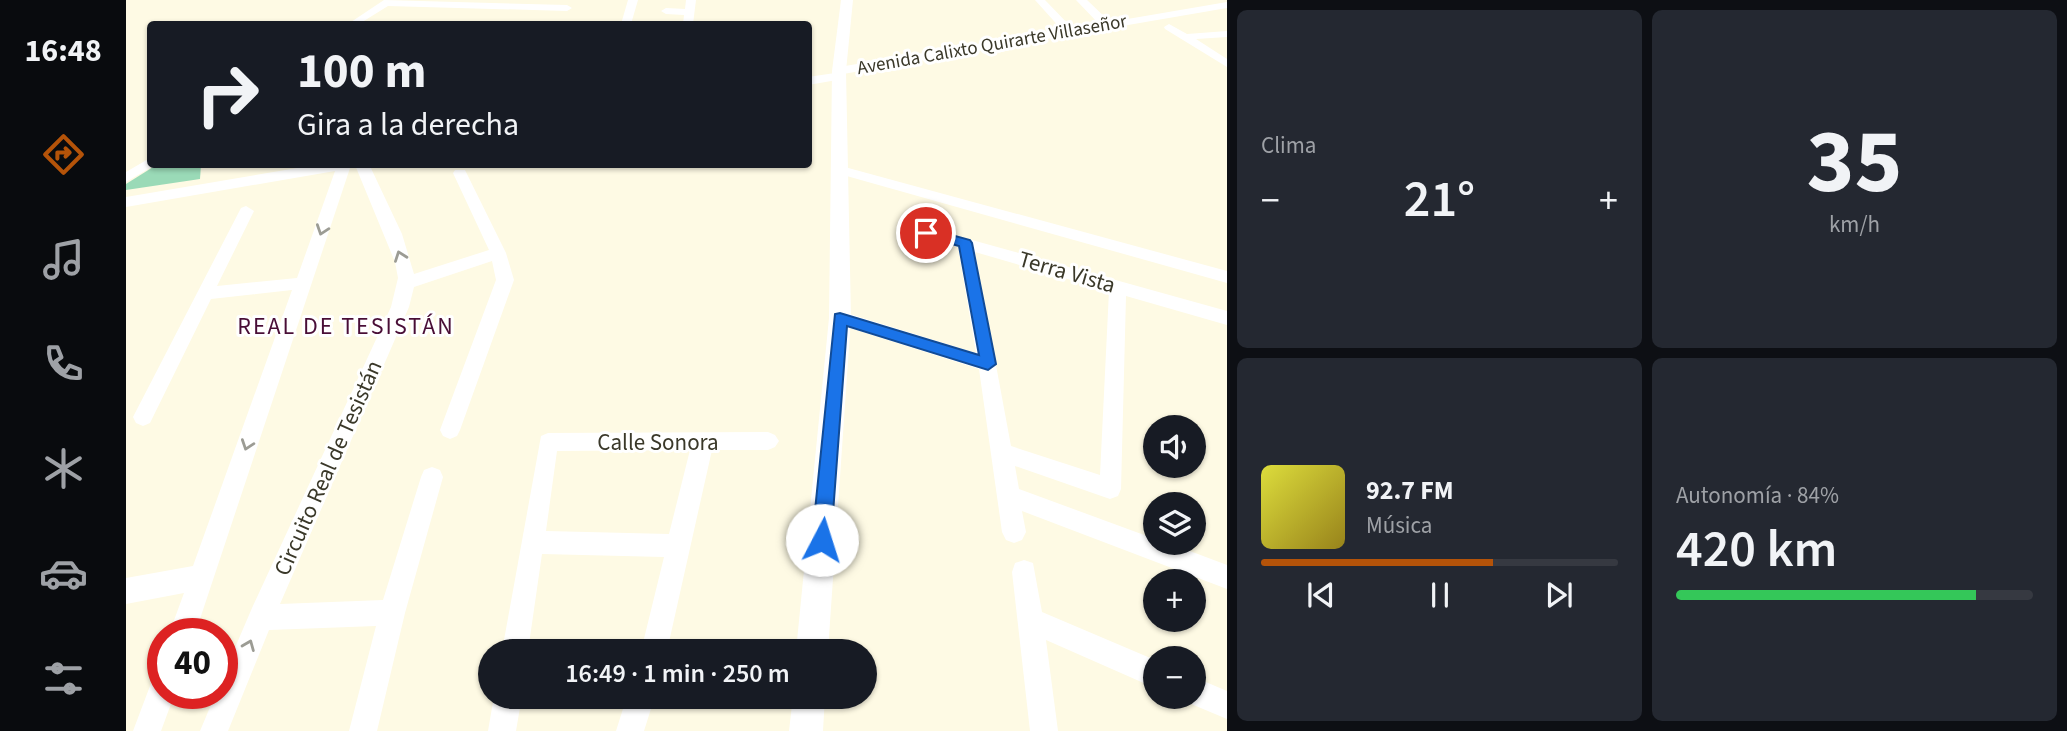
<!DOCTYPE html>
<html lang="es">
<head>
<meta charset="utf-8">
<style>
  body { margin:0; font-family:"Source Sans 3",sans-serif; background:#242831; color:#f1f3f6; height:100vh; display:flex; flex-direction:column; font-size:26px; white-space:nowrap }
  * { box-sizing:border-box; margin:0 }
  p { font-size:23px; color:#9ea1a6 }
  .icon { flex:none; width:38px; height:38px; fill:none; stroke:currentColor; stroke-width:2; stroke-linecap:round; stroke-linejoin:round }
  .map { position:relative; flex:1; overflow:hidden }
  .details { display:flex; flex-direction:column; gap:10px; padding:10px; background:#0d0f14; width:840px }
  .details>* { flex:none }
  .top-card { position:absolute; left:21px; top:21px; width:665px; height:147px; border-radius:7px; box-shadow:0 2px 5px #0004; background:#171b24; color:#f1f3f6; overflow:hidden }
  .controls { position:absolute; left:1017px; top:415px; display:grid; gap:14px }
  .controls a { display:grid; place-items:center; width:63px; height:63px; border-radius:50%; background:#171b24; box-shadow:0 2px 5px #0004; font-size:35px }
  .speed { position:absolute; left:21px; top:618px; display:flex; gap:14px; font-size:35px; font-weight:700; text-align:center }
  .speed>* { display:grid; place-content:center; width:91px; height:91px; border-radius:50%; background:#171b24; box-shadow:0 2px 5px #0004; line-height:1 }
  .speed .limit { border:10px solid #d22; background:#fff; color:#111 }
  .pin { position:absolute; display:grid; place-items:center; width:60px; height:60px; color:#fff; margin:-30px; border:4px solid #fff; border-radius:50%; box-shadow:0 2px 7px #0007 }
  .me { position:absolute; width:77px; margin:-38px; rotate:5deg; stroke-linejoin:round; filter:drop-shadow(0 0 5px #0008) }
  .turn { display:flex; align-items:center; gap:24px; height:147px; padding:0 35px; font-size:32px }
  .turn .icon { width:91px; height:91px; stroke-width:2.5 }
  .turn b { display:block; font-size:49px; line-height:60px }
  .big { font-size:52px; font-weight:600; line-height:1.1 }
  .details .card { flex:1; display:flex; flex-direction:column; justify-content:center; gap:10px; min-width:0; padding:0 24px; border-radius:10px; background:#242831 }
  .details .dial { align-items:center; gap:0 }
  .dial b { font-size:91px; line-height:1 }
  .song { display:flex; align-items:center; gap:21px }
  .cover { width:84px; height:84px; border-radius:10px; background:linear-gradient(135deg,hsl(60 70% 55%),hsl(50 70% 35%)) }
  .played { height:7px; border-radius:4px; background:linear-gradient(90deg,#b45309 65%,#363941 65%) }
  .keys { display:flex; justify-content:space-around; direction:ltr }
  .heat { display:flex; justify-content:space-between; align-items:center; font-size:38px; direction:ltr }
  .charge { height:10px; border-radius:5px; background:linear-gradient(90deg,#34c759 84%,#363941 0) }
  .details .tiles { flex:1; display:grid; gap:10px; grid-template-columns:repeat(2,1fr) }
  .trip { position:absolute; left:352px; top:639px; width:399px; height:70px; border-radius:35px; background:#171b24; box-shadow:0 2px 5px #0004; font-weight:600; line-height:70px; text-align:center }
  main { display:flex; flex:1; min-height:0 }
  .dock { display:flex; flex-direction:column; width:126px; justify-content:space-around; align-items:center; background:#090b0e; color:#9ea1a6 }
  .dock .icon { width:49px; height:49px }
  .dock .selected { color:#b45309 }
  .dock b { font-size:32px; color:#f1f3f6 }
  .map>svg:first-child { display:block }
  .green { fill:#9adab7 }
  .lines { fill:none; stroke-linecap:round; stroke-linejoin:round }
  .minor { fill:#fff; fill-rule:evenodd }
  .tertiary { fill:#fff; fill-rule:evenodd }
  .oneway { stroke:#9c9c94 }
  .route { fill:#1a73e8; stroke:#114b97; stroke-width:2 }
  .labels { text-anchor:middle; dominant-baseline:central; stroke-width:6; stroke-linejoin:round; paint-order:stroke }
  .far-street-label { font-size:19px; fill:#3a3829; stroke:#fff }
  .street-label { font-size:23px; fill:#3a3829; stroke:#fff }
  .neighbourhood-label { font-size:24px; letter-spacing:2px; fill:#490e36; stroke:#fff }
</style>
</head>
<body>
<main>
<nav class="dock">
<b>16:48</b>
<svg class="icon selected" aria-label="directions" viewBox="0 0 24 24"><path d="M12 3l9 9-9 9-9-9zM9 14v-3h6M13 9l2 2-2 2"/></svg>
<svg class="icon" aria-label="music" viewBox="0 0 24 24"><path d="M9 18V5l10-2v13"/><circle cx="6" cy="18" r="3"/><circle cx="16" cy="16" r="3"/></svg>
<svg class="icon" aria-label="phone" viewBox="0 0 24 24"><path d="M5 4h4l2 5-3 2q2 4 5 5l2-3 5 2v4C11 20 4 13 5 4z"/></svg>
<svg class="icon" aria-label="climate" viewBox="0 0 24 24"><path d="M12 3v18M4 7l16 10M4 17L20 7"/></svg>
<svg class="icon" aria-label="car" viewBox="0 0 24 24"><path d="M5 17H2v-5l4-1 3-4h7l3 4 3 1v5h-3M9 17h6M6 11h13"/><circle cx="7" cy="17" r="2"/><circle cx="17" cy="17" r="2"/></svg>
<svg class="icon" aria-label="filters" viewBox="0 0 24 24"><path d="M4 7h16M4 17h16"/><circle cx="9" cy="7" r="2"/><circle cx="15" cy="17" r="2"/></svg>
</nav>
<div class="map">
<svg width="1101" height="731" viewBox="0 0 1101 731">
  <rect width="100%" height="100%" fill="#fefae4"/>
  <path class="green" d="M32 164 75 165 74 179 0 190V184Z"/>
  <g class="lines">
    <path class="minor" d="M258 0 441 5 446 8 441 11 262 6 233 24H222Z
      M502 0H512L505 24H495Z
      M560 0H570L567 24H557L558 15 540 14 535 11 540 8 559 9Z
      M909 0H919L946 28 973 24 950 0H961L984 22 1101 2V8L717 74V79L682 85V77L709 73V69L713 67 936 30Z
      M1043 24 1061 34 1101 31V37L1070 39 1101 59V67L1039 29 1038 27Z
      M24 158V164L29 165 0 182V172Z
      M195 164H243L276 234 288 274 363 250 327 173 329 170H339L380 253 388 280 334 430 331 436 324 439 317 436 314 430 370 280 366 261 288 287 283 307 154 604 257 600 295 477 298 470 306 467 314 470 317 477 279 613 251 731H223L250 626 143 630 102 731H74L90 693H96V678L126 608 265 307 272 278 269 262 229 165 224 168 69 634H43L58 593 0 604V578L67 566 166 290 85 299 24 423 17 426 10 423 7 417 115 208 120 206 128 211 91 286 171 278 209 171 0 207V197Z
      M715 166 1101 271V283L710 173V167Z
      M781 222 1101 311V325L1000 296 995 489 992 496 984 499 889 466 893 489 1029 539V542H1040L1101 565V589L896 511 900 532 896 540 888 543 880 540 876 532 853 369 708 323 705 318 708 313 714 311 850 353 832 247 775 231 773 227 775 223ZM849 252 983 291 974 475 885 446Z
      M642 432 649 435 653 441 649 447 642 450H586L541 651H515L538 557 416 554 402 651H376L415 436 422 433ZM564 450 543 534 420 531 431 451Z
      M898 560 907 563 916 612 1029 660V688L920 640 932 731H904L886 572 889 563Z
      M37 674V693H49L35 731H7L27 678Z
      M1068 677 1101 691V719L1058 701 1056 696H1068Z
      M368 696H396L390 731H362Z
      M501 696H529L518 731H490Z"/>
    <path class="tertiary" d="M715 0H727L720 71 725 318 702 651H670L703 318 706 71Z
      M667 696H699L697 731H663Z"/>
  </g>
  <defs><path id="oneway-chevron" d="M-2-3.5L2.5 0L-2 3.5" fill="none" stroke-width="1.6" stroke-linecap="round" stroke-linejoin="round" transform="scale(1.75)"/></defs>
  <g class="oneway">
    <use href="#oneway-chevron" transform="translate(196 230) rotate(109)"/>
    <use href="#oneway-chevron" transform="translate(274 256) rotate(-110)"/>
    <use href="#oneway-chevron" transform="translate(121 445) rotate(109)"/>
    <use href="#oneway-chevron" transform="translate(123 645) rotate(-68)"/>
  </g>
  <path class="route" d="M800 228 844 240 846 243 870 364 862 370 721 326 705 540 703 547 696 549 689 547 686 540 709 314 714 313 853 355 833 246 796 236V230Z"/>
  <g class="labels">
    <g class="far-street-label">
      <text transform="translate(866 45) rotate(-10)">Avenida Calixto Quirarte Villaseñor</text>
    </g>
    <g class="street-label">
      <text transform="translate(941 272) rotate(16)">Terra Vista</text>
      <text x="532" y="442">Calle Sonora</text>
      <text transform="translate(202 468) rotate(-66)">Circuito Real de Tesistán</text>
    </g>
    <g class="neighbourhood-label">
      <text x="220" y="326">REAL DE TESISTÁN</text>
    </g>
  </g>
</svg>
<div class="controls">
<a><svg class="icon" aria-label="sound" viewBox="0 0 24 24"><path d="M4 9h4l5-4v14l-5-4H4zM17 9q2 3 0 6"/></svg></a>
<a><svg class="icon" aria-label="layers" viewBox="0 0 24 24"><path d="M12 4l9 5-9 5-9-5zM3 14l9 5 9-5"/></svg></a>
<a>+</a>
<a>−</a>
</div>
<div class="speed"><div class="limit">40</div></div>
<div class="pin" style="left:800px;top:233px;background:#d93025"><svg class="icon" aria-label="arrive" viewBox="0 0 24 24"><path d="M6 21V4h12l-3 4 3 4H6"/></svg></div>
<svg class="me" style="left:696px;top:540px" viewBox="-20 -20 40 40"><circle r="19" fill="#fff"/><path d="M0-13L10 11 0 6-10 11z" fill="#1a73e8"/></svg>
<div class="trip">16:49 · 1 min · 250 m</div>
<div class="top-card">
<div class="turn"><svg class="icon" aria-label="right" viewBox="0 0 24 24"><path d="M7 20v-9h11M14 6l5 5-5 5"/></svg><div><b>100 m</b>Gira a la derecha</div></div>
</div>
</div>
<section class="details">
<div class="tiles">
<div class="card"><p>Clima</p>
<div class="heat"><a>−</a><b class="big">21°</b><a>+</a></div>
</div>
<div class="card dial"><b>35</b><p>km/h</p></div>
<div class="card">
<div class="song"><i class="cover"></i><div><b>92.7 FM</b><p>Música</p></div></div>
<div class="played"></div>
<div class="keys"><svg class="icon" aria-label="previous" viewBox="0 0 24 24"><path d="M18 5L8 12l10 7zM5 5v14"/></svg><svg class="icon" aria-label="pause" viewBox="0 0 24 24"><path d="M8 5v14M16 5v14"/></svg><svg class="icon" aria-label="next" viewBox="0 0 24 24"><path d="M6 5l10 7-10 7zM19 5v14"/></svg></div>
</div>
<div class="card"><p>Autonomía · 84%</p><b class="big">420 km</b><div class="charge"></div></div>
</div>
</section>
</main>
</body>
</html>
